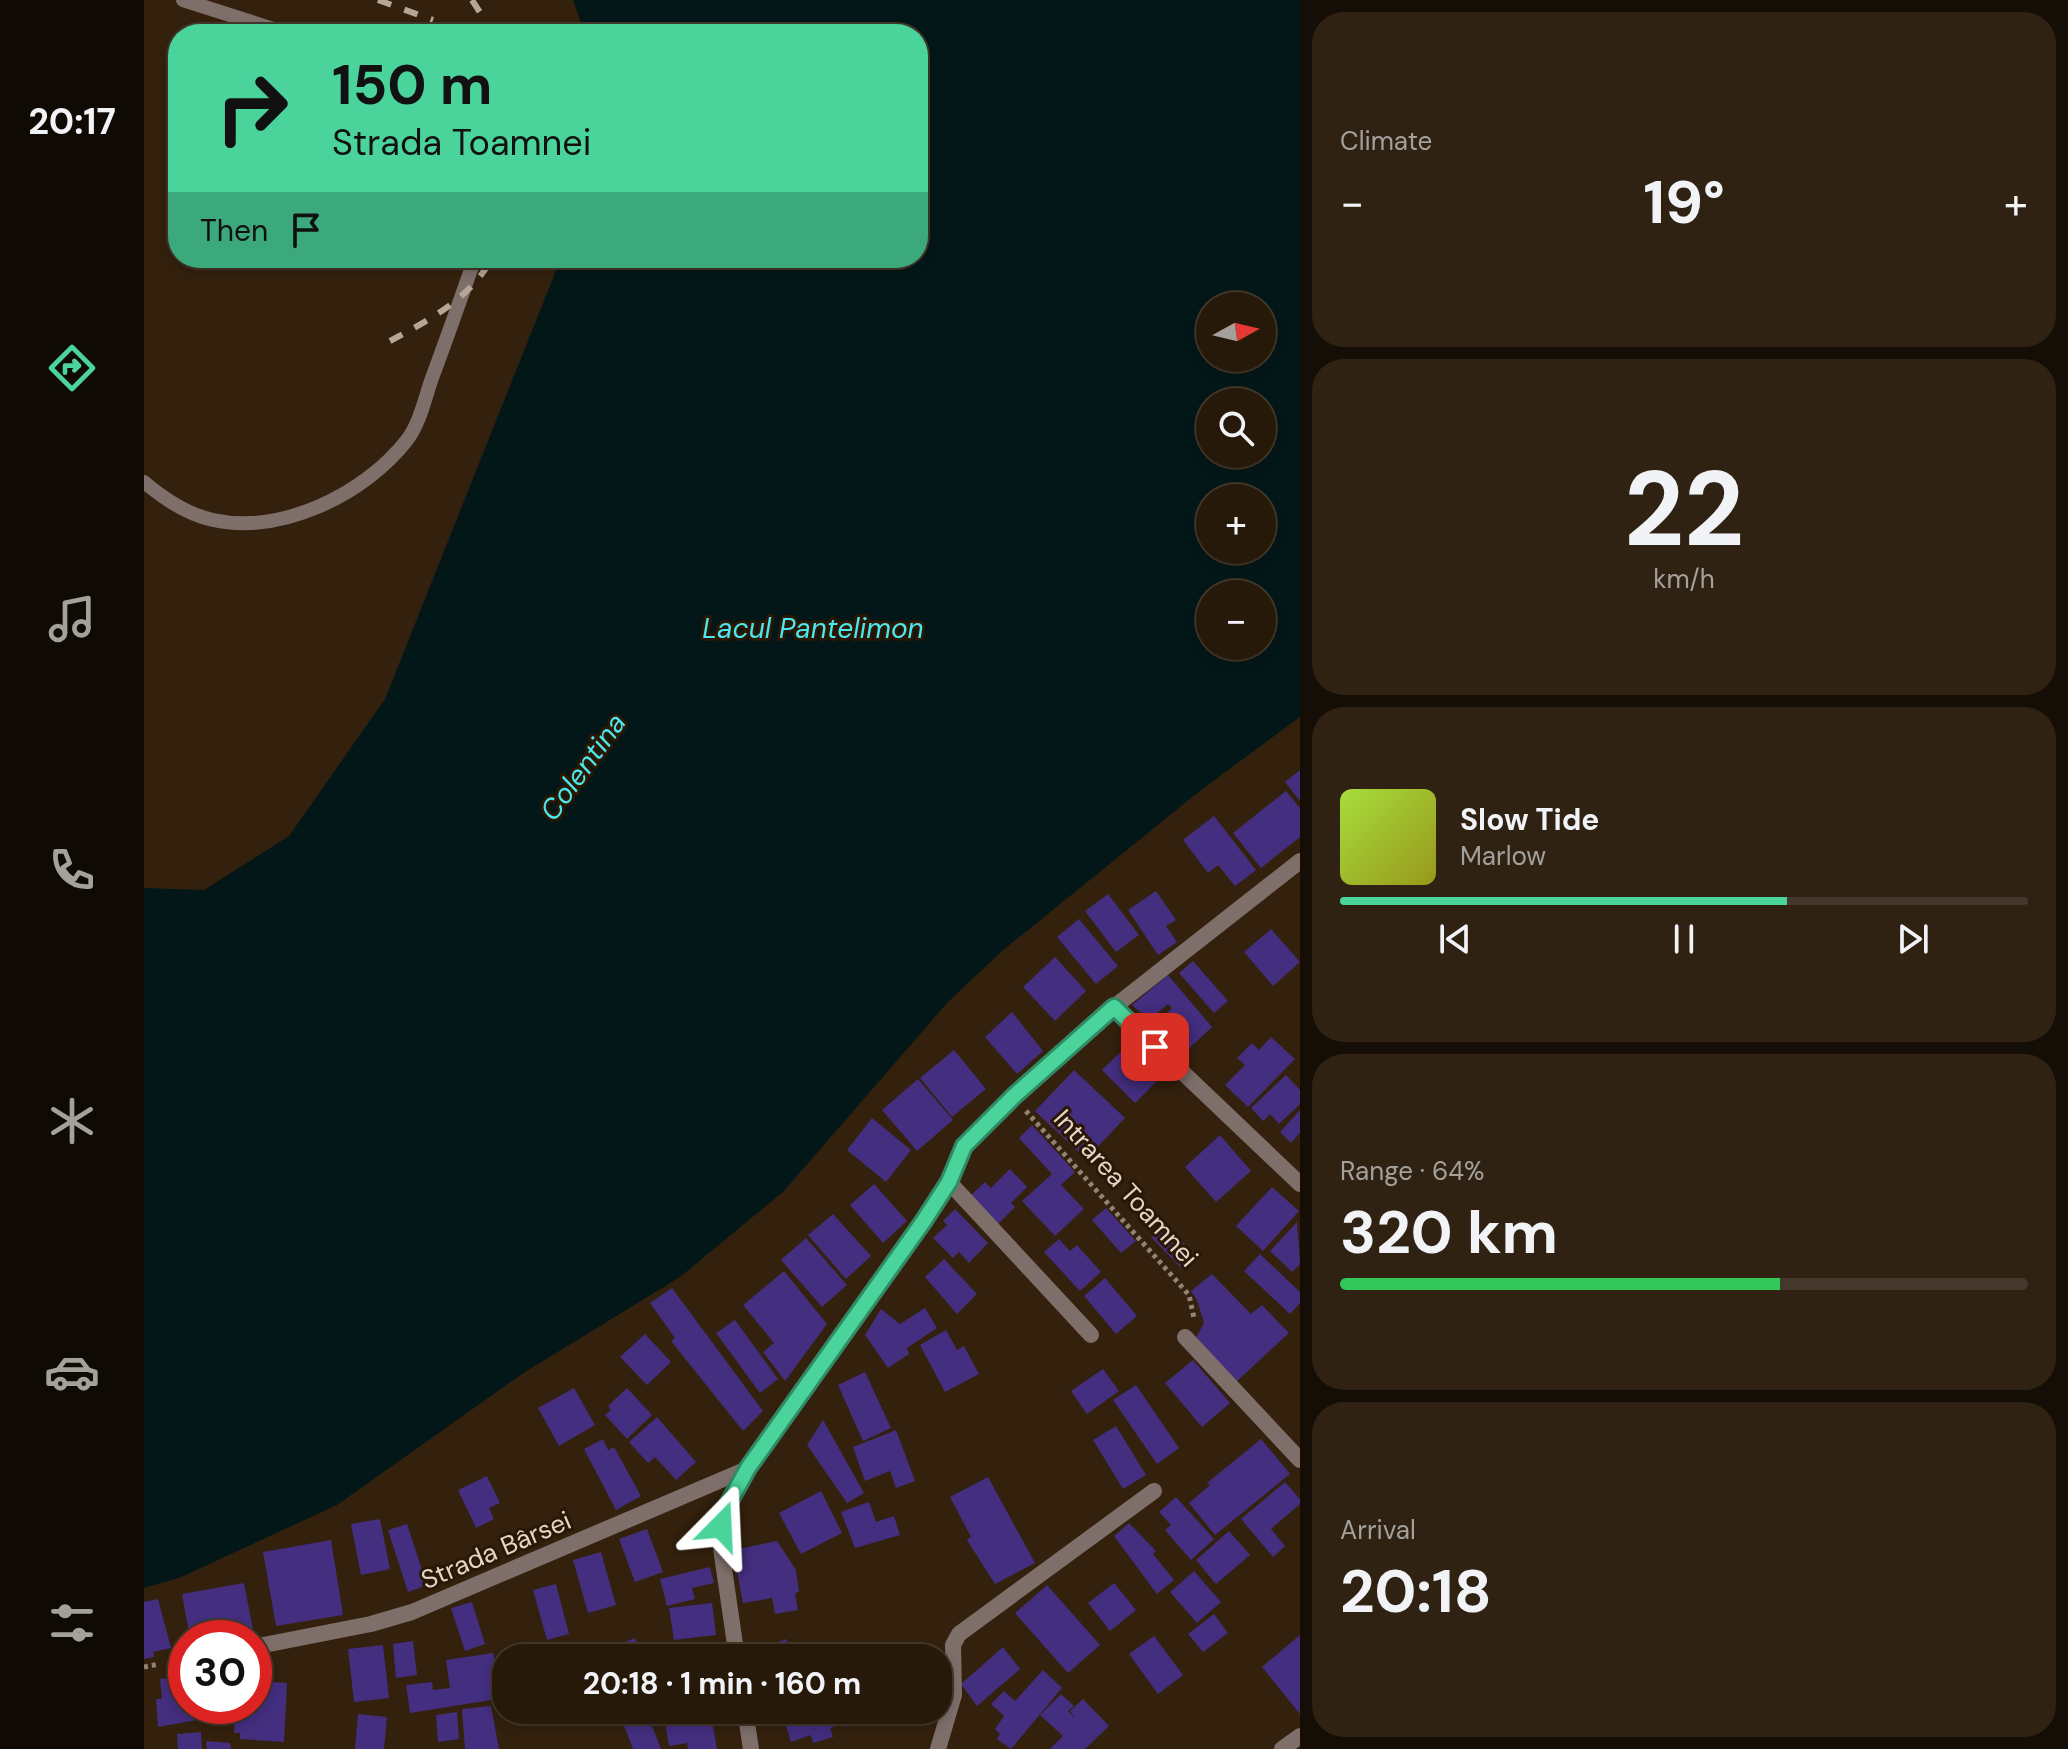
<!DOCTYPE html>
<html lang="en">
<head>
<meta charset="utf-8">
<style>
  body { margin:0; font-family:"DM Sans",sans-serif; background:#2f2213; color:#f1f3f6; height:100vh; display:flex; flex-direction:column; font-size:30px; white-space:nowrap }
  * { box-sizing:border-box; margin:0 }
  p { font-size:26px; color:#a4a09c }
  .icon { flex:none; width:44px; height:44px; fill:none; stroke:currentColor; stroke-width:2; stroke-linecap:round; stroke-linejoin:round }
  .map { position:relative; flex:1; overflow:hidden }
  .drawer { display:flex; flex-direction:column; gap:12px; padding:12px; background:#150e06; width:768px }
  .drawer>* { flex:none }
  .top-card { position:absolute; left:24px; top:24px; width:760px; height:244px; border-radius:32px; box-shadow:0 4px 12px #0003,0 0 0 2px #43382b; background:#4ad49c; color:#111; overflow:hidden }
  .needle { width:52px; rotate:82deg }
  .tools { position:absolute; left:1052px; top:292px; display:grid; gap:16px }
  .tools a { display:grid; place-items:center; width:80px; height:80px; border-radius:50%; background:#27190a; box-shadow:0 4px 12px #0003,0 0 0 2px #43382b; font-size:40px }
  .speed { position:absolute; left:24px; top:1620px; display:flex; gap:16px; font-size:40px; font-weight:700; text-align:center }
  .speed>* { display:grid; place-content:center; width:104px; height:104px; border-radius:50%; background:#27190a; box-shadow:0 4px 12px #0003,0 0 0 2px #43382b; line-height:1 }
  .speed .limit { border:12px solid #d22; background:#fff; color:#111 }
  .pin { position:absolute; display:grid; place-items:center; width:68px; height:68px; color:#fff; margin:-34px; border-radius:16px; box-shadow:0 4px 12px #0006 }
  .me { position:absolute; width:88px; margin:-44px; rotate:21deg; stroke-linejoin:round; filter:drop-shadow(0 0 6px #0008) }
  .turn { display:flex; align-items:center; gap:28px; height:168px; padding:0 32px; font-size:36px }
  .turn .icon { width:104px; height:104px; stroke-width:2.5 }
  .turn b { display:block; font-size:56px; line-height:68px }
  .then { display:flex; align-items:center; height:76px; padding:0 32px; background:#0003; gap:16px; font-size:30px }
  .big { font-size:60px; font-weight:700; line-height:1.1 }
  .drawer .card { flex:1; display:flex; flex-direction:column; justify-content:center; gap:12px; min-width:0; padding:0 28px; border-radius:32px; background:#2f2213 }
  .drawer .dial { align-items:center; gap:0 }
  .dial b { font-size:104px; line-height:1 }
  .song { display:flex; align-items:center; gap:24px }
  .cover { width:96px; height:96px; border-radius:12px; background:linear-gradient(135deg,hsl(80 70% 55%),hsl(60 70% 35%)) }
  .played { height:8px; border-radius:4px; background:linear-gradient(90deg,#4ad49c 65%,#43382b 65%) }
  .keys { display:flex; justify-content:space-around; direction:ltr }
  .heat { display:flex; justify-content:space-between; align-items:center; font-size:44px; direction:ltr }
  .charge { height:12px; border-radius:6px; background:linear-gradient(90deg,#34c759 64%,#43382b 0) }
  .trip { position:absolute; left:348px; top:1644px; width:460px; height:80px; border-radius:32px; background:#27190a; box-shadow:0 4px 12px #0003,0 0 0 2px #43382b; font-weight:700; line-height:80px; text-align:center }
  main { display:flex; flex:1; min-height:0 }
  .menu { display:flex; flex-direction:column; width:144px; justify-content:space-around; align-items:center; background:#100a04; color:#a4a09c }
  .menu .icon { width:56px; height:56px }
  .menu .selected { color:#4ad49c }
  .menu b { font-size:36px; color:#f1f3f6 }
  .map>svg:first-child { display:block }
  .water { fill:#041718; fill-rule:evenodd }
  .building { fill:#432e7f }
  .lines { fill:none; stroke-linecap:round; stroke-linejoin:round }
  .path { stroke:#938373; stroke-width:5; stroke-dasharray:4 4; stroke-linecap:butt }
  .service { stroke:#7e6f6b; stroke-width:14 }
  .minor { stroke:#7e6f6b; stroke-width:16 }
  .rail { stroke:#b5a698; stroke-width:6; stroke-dasharray:14 14; stroke-linecap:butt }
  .route-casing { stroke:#308a65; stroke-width:20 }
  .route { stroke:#4ad49c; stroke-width:14 }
  .labels { text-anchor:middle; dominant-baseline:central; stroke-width:6; stroke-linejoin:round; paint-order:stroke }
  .street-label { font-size:26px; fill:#e3d5c9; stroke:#2a1704 }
  .water-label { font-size:28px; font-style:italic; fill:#4ae7ee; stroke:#2a1704 }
</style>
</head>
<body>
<main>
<nav class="menu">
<b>20:17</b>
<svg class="icon selected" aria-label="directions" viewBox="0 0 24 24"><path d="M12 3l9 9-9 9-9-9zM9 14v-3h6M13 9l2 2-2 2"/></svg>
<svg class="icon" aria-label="music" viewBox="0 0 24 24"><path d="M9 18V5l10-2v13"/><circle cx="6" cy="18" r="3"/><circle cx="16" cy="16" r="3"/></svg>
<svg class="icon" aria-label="phone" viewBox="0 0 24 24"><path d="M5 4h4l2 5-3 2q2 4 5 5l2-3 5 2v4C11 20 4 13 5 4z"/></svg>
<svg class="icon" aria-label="climate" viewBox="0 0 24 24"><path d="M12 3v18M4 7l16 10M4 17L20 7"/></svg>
<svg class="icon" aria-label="car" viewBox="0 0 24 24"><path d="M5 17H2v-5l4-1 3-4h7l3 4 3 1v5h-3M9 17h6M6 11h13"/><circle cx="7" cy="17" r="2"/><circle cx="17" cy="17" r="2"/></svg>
<svg class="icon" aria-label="filters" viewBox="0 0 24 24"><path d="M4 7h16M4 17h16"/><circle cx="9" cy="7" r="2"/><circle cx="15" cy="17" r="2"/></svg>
</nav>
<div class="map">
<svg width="1156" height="1749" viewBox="0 0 1156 1749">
  <rect width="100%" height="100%" fill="#34210d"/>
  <path class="water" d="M429 0H1156V717L1057 790 858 951 803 1003 640 1191 536 1277 381 1372 193 1505 35 1578 0 1588V888L60 890 145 836 241 699 417 258H774V34H441ZM1066 306H1118V358H1066ZM1066 402H1118V454H1066ZM1066 498H1118V550H1066ZM1066 594H1118V646H1066Z"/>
  <path class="building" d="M1156 770V801L1141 782Z
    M1142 791 1156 808V837L1117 868 1089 833Z
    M1070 816 1112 870 1091 886 1074 865 1064 873 1039 840Z
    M1012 891 1032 920 1022 926 1033 942 1014 955 984 910Z
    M964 894 995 935 972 952 941 911Z
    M935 919 974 966 952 984 913 937Z
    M1127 929 1156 962 1129 986 1100 952Z
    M911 957 942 991 911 1021 879 987Z
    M1049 961 1084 1001 1070 1013 1035 973Z
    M1024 975 1068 1027 1039 1054 1011 1024 1028 1008 1024 1004 1005 1020 988 1005Z
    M868 1012 899 1051 873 1074 841 1037Z
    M1127 1037 1151 1059 1104 1107 1081 1085 1101 1065 1093 1058 1108 1043 1115 1050Z
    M982 1047 1015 1079 991 1103 958 1070Z
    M810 1050 842 1089 808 1117 776 1078Z
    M930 1070 981 1118 942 1159 891 1111Z
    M1142 1075 1156 1090V1104L1135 1124 1126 1114 1119 1121 1107 1108Z
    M774 1079 809 1120 773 1151 738 1110Z
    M1156 1110V1133L1147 1143 1136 1132Z
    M728 1118 767 1150 742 1182 703 1150Z
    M888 1125 931 1172 917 1185 940 1209 911 1236 878 1201 908 1174 875 1138Z
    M1076 1135 1107 1171 1072 1202 1041 1167Z
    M866 1169 883 1187 867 1203 871 1207 851 1227 824 1198 841 1182 847 1188Z
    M730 1184 763 1221 739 1243 706 1205Z
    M1128 1187 1155 1211 1119 1251 1092 1226Z
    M962 1208 992 1241 977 1253 948 1220Z
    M811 1209 844 1243 825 1263 815 1252 809 1258 789 1238 803 1225 799 1221Z
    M689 1214 727 1256 702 1279 664 1235Z
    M1153 1222 1156 1264 1148 1272 1126 1251Z
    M1021 1224 1053 1257 1039 1270 1007 1237Z
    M662 1238 703 1285 678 1307 637 1260Z
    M915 1239 926 1251 933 1245 957 1272 936 1291 900 1252Z
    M1116 1254 1156 1292V1303L1146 1314 1100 1271Z
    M800 1259 833 1294 813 1314 781 1277Z
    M640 1271 683 1324 641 1381 619 1352 630 1343 599 1305Z
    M1068 1274 1107 1314 1118 1305 1145 1333 1091 1383 1052 1338 1060 1323 1053 1300 1047 1291Z
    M961 1278 993 1316 972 1334 940 1296Z
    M528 1288 619 1411 599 1431 527 1341 531 1338 506 1303Z
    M781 1308 793 1328 763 1348 765 1354 744 1368 721 1335 737 1309 756 1324Z
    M591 1320 634 1379 616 1393 572 1333Z
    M802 1330 813 1350 820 1346 835 1374 801 1392 776 1345Z
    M501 1334 527 1362 503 1385 476 1357Z
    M1049 1360 1086 1403 1058 1427 1021 1383Z
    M959 1369 975 1391 943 1414 927 1391Z
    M721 1372 747 1428 719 1441 694 1385Z
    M992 1385 1035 1448 1013 1464 969 1400Z
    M430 1388 451 1425 415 1446 394 1408Z
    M483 1388 508 1415 483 1439 461 1415 467 1410 464 1406Z
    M513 1417 552 1462 532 1480 511 1457 504 1463 485 1442Z
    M679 1420 720 1493 703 1503 663 1445Z
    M972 1426 1002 1475 979 1489 949 1440Z
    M752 1430 771 1481 752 1488 746 1471 721 1481 709 1447Z
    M459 1439 464 1450 470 1447 497 1496 472 1510 440 1449Z
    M1117 1439 1146 1474 1071 1535 1045 1503 1066 1485 1063 1483Z
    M343 1476 356 1503 345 1508 350 1519 332 1528 314 1490Z
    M844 1477 891 1563 851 1584 823 1540 827 1537 806 1497Z
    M1141 1482 1156 1499V1504L1127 1529 1141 1546 1129 1557 1097 1519Z
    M677 1491 698 1533 657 1554 635 1513Z
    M1032 1497 1070 1539 1047 1560 1021 1530 1027 1525 1015 1512Z
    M725 1502 732 1522 750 1516 756 1535 711 1548 697 1512Z
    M236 1519 246 1569 217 1575 207 1524Z
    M985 1523 1012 1551 1009 1554 1030 1580 1013 1594 970 1536Z
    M263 1524 283 1585 264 1592 244 1530Z
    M503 1529 519 1572 491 1582 475 1539Z
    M1085 1531 1106 1555 1072 1584 1052 1560Z
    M187 1540 199 1615 132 1626 119 1552Z
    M633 1541 652 1570 655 1592 651 1593 654 1610 631 1614 628 1598 599 1603 589 1550Z
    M457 1552 472 1605 444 1613 429 1560Z
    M566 1567 570 1583 548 1588 551 1599 523 1606 516 1579Z
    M1050 1571 1077 1602 1053 1623 1026 1592Z
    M100 1583 110 1635 46 1638 38 1594Z
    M970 1583 992 1610 966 1631 944 1603Z
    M412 1584 425 1634 403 1640 389 1590Z
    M903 1585 956 1645 924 1673 871 1613Z
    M14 1599 27 1648 9 1652 10 1657 0 1659V1602Z
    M328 1602 341 1644 321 1651 307 1608Z
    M568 1603 572 1635 530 1640 525 1608Z
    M1070 1614 1084 1633 1059 1652 1044 1634Z
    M1156 1635V1714L1118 1667Z
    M1010 1636 1039 1675 1014 1694 985 1654Z
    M491 1638 498 1658H454L452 1653Z
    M643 1639 646 1658H606L604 1651Z
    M269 1641 273 1675 252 1678 249 1644Z
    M239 1645 245 1698 210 1702 204 1649Z
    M859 1647 876 1669 833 1706 817 1684Z
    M794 1649 806 1686 794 1690V1658L767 1657Z
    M349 1653 360 1698 266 1713 262 1685 288 1682 289 1690 306 1688 302 1660Z
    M899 1670 918 1688 867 1749 853 1739 856 1734 851 1729 860 1716 847 1704 860 1691 871 1701Z
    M42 1677V1706H57L58 1719 14 1727 12 1699H18L16 1679Z
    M110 1681 143 1683 140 1742 96 1739V1733H90L91 1709 110 1706Z
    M917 1694 930 1706 924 1711 931 1718 926 1711 939 1699 965 1726 941 1749H906L919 1736 896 1715Z
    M347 1706 355 1749H321L318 1709Z
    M474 1710H502L517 1749H489Z
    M519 1710H566L573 1749H544L543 1743 525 1746Z
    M637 1710H691L696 1725 686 1728 689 1737 669 1743 667 1735 647 1742Z
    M695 1710H737L739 1715 700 1727Z
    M313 1712 315 1739 294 1742 292 1715Z
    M214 1714 243 1717 240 1749H211Z
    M57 1732 58 1749H34L33 1734Z
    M62 1741 86 1743 87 1749H63Z"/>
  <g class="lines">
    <path class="path" d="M882 1111 1045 1295 1050 1318
      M0 1667 15 1664"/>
    <path class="service" d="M39 0 145 34
      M0 482C20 499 42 514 69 520 138 535 221 494 263 440 276 423 281 398 288 378 303 338 317 298 331 258"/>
    <path class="minor" d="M970 1007 1156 1184
      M805 1182 947 1335
      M1041 1337 1156 1460
      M110 1647 227 1624 268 1612 603 1469
      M593 1658 577 1548V1526L582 1508 604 1468 805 1182 820 1146 870 1096 970 1007 1156 861
      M34 1661 42 1659
      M601 1710 607 1749
      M794 1749 810 1695 809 1645 815 1634 1010 1491
      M1138 1749 1156 1736"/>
    <path class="rail" d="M234 0 289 20
      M328 0 350 34
      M246 341C285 320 326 299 348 258"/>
  </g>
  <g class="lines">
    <g class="route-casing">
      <path id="route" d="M577 1526 582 1508 604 1468 779 1222 805 1182 820 1146 870 1096 970 1007 1011 1047"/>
    </g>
    <use href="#route" class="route"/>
  </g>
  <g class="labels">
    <g class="street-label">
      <text transform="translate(982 1188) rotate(48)">Intrarea Toamnei</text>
      <text transform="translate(352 1550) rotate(-23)">Strada Bârsei</text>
    </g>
    <g class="water-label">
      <text x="669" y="628">Lacul Pantelimon</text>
      <text transform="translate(439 767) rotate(-54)">Colentina</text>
    </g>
  </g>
</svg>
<div class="tools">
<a><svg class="needle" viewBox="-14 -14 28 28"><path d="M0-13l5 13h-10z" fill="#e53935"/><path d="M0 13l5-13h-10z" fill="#a4a09c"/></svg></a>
<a><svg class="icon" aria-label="search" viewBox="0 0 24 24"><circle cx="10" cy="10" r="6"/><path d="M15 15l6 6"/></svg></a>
<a>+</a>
<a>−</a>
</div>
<div class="speed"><div class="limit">30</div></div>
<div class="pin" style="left:1011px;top:1047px;background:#d93025"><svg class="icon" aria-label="arrive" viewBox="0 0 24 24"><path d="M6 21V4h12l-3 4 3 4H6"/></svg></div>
<svg class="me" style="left:577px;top:1526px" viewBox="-20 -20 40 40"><path d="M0-17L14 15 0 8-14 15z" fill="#4ad49c" stroke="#fff" stroke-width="4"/></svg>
<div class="trip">20:18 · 1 min · 160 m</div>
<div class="top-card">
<div class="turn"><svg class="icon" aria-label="right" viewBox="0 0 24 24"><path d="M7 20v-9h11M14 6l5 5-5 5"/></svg><div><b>150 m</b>Strada Toamnei</div></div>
<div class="then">Then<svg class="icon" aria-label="arrive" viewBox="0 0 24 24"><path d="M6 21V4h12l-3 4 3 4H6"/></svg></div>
</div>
</div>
<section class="drawer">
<div class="card"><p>Climate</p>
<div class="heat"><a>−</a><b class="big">19°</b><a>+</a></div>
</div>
<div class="card dial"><b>22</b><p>km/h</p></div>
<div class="card">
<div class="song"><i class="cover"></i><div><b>Slow Tide</b><p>Marlow</p></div></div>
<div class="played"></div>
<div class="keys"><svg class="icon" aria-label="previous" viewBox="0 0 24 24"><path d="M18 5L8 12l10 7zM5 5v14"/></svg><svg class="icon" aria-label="pause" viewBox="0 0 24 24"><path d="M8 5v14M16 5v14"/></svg><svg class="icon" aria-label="next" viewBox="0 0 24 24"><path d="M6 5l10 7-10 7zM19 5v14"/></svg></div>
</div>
<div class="card"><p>Range · 64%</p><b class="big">320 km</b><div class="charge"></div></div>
<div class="card"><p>Arrival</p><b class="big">20:18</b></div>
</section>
</main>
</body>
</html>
